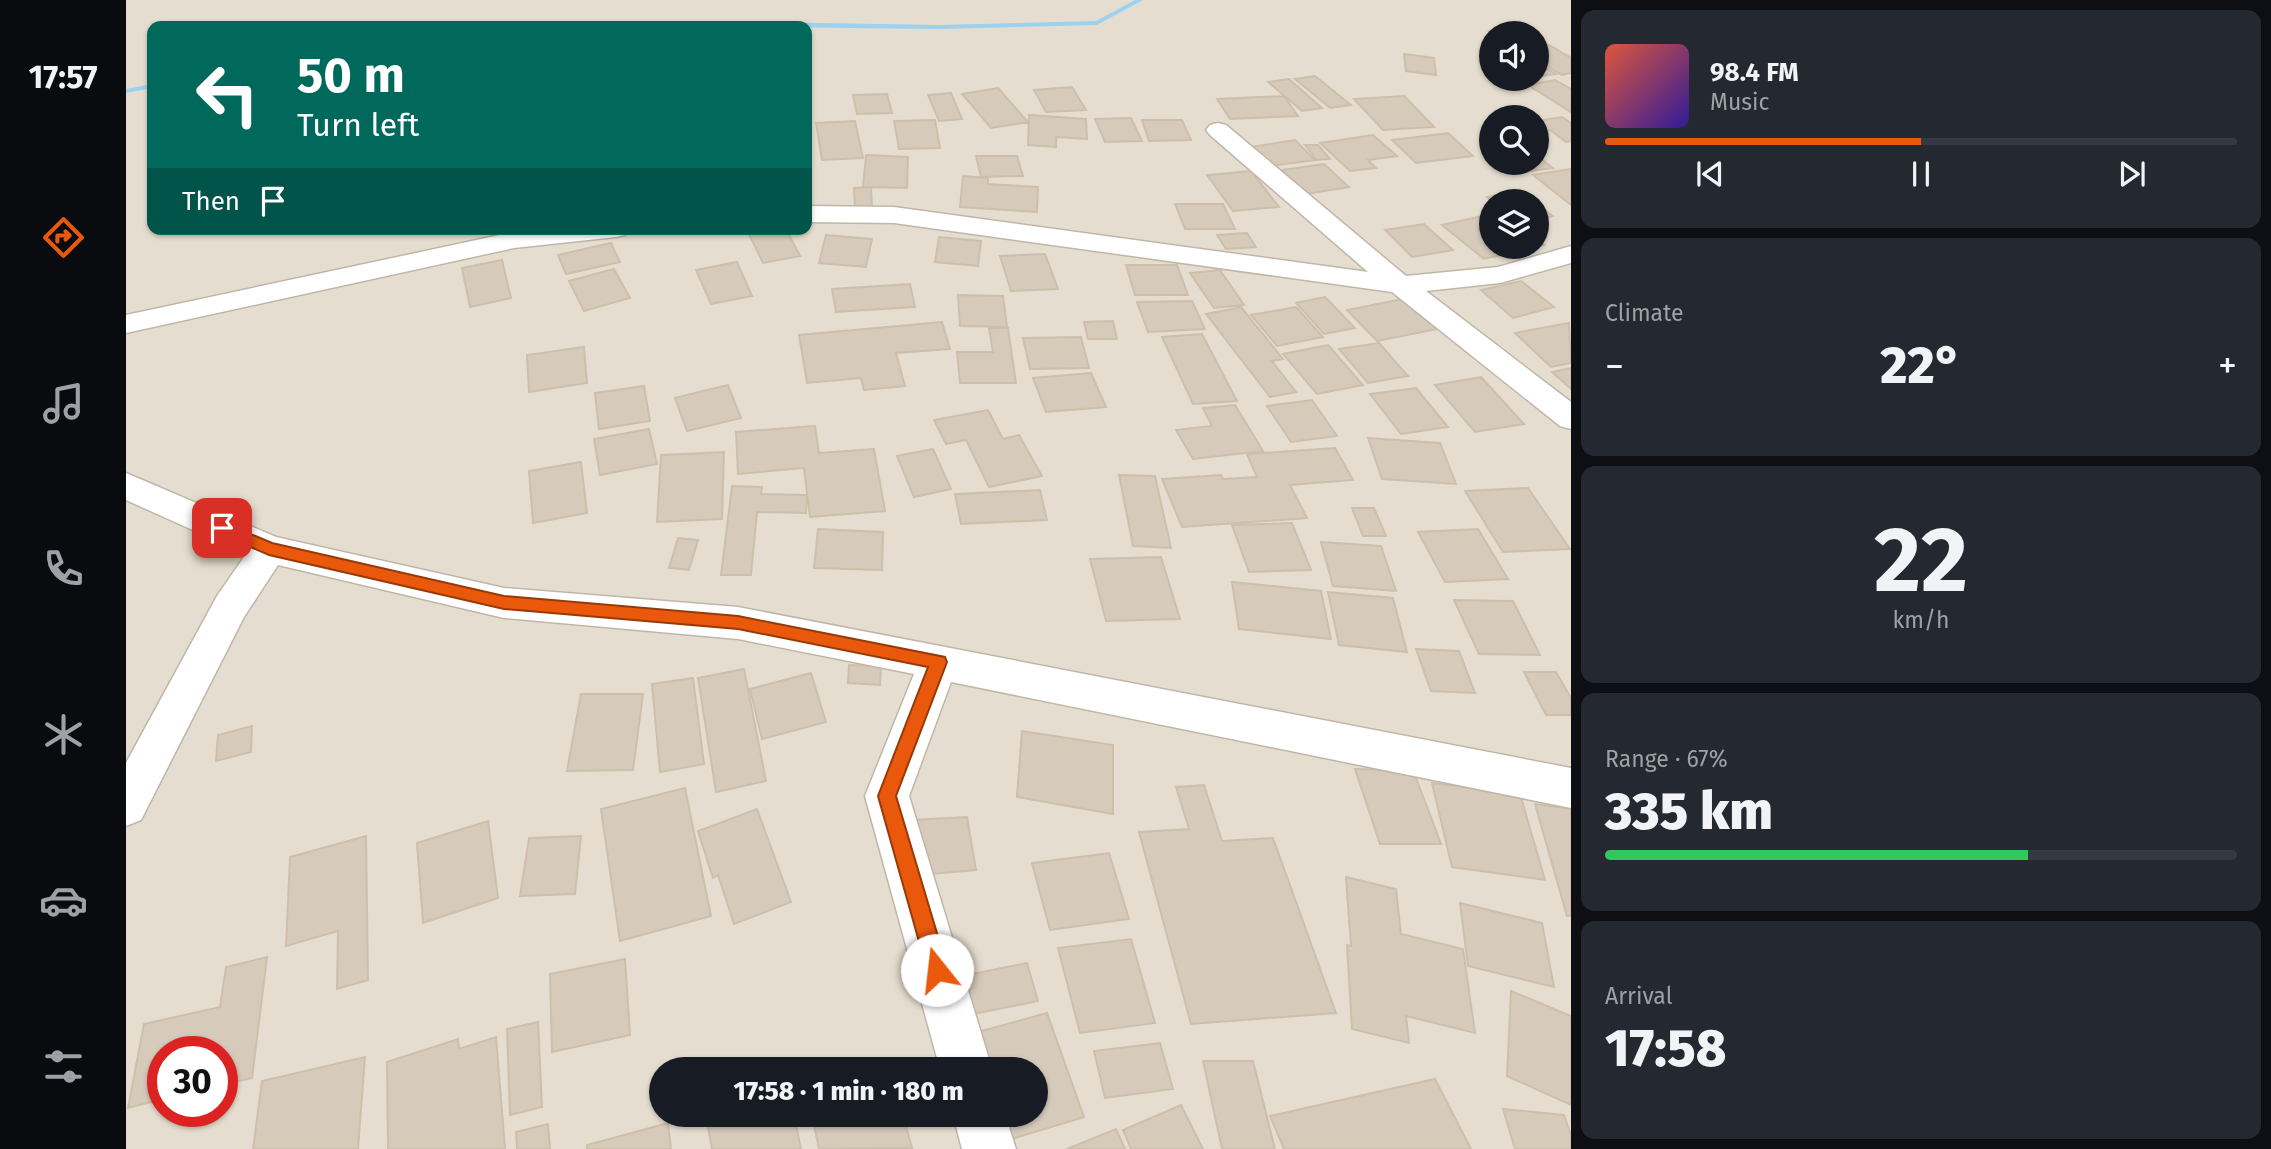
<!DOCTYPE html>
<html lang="en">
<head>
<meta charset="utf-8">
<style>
  body { margin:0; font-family:"Fira Sans",sans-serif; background:#242831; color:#f1f3f6; height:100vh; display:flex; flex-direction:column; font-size:26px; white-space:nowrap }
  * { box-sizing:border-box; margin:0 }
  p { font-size:23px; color:#9ea1a6 }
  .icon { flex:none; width:38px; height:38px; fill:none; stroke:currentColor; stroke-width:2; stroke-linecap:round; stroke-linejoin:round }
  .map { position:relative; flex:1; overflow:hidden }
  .drawer { display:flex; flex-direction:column; gap:10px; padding:10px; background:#0d0f14; width:700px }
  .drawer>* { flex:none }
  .hud { position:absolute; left:21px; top:21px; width:665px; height:214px; border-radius:14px; box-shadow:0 2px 5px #0004; background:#00695c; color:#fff; overflow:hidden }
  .controls { position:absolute; left:1353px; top:21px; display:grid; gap:14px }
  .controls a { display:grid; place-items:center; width:70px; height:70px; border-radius:50%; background:#171b24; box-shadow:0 2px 5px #0004; font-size:35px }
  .speed { position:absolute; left:21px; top:1036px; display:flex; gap:14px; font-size:35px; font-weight:700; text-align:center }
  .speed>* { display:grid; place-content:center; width:91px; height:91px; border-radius:50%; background:#171b24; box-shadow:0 2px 5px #0004; line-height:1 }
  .speed .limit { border:10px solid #d22; background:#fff; color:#111 }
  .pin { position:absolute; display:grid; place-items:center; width:60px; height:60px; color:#fff; margin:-30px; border-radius:14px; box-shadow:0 4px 10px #0006 }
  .me { position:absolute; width:77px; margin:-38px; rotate:344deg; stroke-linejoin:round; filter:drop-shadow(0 0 5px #0008) }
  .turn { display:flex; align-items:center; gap:24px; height:147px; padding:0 35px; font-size:32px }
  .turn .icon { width:91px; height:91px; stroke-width:2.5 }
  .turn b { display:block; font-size:49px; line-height:60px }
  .then { display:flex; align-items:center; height:66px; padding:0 35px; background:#0003; gap:14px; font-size:26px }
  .big { font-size:52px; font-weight:800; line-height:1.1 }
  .drawer .widget { flex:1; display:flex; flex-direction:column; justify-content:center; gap:10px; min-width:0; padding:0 24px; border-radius:14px; background:#242831 }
  .drawer .dial { align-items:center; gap:0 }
  .dial b { font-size:91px; line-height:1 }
  .song { display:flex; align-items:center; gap:21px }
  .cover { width:84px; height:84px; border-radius:10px; background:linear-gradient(135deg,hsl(10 70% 55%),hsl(250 70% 35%)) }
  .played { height:7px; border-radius:4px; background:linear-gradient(90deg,#ea580c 50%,#363941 50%) }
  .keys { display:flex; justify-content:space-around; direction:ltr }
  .heat { display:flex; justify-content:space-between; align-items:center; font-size:38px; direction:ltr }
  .charge { height:10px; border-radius:5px; background:linear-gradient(90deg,#34c759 67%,#363941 0) }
  .trip { position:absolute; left:523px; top:1057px; width:399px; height:70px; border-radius:35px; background:#171b24; box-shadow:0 2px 5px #0004; font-weight:800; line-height:70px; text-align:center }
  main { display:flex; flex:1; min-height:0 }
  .menu { display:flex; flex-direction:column; width:126px; justify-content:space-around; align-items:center; background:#090b0e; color:#9ea1a6 }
  .menu .icon { width:49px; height:49px }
  .menu .selected { color:#ea580c }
  .menu b { font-size:32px; color:#f1f3f6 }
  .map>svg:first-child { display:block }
  .residential { fill:#e5ded0; fill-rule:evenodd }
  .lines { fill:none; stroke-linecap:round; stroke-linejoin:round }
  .stream { fill:#9dd1f0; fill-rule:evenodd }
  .building { fill:#d6cabb; stroke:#cebfab; stroke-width:2 }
  .minor-casing { stroke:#c0b6a8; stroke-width:3 }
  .minor { fill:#fff; fill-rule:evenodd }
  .route { fill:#ea580c; stroke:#983908; stroke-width:2 }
</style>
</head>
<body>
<main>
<nav class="menu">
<b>17:57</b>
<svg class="icon selected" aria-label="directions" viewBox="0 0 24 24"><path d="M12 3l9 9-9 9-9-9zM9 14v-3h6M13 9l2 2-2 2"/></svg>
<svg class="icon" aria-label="music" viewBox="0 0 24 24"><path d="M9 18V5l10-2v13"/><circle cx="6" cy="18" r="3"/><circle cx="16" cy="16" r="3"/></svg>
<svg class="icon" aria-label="phone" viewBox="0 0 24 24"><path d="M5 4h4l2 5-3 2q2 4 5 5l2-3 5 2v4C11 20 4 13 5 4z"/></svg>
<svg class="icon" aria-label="climate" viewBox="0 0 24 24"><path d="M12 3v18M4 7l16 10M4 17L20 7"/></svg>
<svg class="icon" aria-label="car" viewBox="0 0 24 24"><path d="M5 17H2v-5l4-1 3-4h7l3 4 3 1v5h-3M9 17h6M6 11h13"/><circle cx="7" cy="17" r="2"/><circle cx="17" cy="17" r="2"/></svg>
<svg class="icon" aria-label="filters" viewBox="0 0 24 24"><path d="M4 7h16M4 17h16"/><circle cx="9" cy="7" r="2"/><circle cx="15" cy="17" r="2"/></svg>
</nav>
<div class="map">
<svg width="1445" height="1149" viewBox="0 0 1445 1149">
  <rect width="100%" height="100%" fill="#f1ece2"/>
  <path class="residential" d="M0 0H1445V1149H0ZM26 26H681V229H26ZM1365 33H1410V79H1365ZM1365 117H1410V163H1365ZM1365 201H1410V247H1365ZM37 1052H96V1111H37ZM536 1069H910V1115H536Z"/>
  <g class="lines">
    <path class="stream" d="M1009 0H1017L971 25 813 29 540 26 543 24 577 21 813 25 970 21Z
      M26 84V88L0 93V89Z"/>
  </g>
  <path class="building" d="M1423 45 1445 58V73L1436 75 1410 59V48Z
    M1278 54 1308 58 1310 75 1280 71Z
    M1410 62 1430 74 1410 77Z
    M1189 76 1225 105 1204 108 1169 79Z
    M1163 79 1196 108 1176 111 1142 82Z
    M1429 80 1445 89V112L1402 85Z
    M946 87 960 110 920 112 908 90Z
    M872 88 902 122 865 128 836 94Z
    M825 93 836 119 813 121 802 95Z
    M761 94 766 113 731 114 727 95Z
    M1158 96 1172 116 1104 119 1091 99Z
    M1278 96 1308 127 1257 130 1228 99Z
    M903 115 960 119 961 139 930 137V147L902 145Z
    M1436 117 1445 123V141L1440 142 1424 130 1410 131V121Z
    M1005 118 1016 141 979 142 969 119Z
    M809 120 814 148 773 149 768 121Z
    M1016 120H1056L1065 140 1023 141Z
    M729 121 737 158 696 160 690 123Z
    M1322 133 1347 156 1290 163 1266 140Z
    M1247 135 1271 156 1242 160 1250 168 1224 171 1194 143Z
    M1169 140 1189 160 1144 166 1125 147Z
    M1179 145H1192L1204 159 1191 160Z
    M740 155 782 157 781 188 737 187Z
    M1410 155 1427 168 1391 173 1377 163H1410Z
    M850 156H891L897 176 855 177Z
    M1198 164 1223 187 1180 194 1156 170Z
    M1445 169V205L1407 175Z
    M1125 171 1153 207 1107 211 1081 175Z
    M837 176 862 178V184L912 187 911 212 834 207Z
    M745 187 746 207H729L728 188Z
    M1392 191 1406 201H1367L1361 197Z
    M1049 204H1097L1109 229H1059Z
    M1410 204 1427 216 1410 220Z
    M1365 214V247H1410V240L1418 245 1358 259 1316 225Z
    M1298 224 1327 250 1286 257 1259 230Z
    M660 229 674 256 637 263 621 230Z
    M1121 233 1130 247 1100 249 1091 235Z
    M700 235 746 239 740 267 693 263Z
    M813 237 855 241 852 266 809 262Z
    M485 243 494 262 440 274 432 255Z
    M919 254 932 289 885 291 874 256Z
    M376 260 385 298 344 307 336 268Z
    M611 262 626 296 585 304 570 270Z
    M1000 265H1051L1062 295H1009Z
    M488 269 504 298 458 311 443 281Z
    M1094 270 1118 305 1088 308 1064 273Z
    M1395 281 1428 307 1387 318 1355 290Z
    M784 284 789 307 710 312 706 289Z
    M832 295 877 296 881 327 834 326Z
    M1199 297 1229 328 1198 334 1170 303Z
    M1281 298 1312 329 1251 341 1221 310Z
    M1066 301 1079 329 1022 332 1011 302Z
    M1115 307 1157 359 1146 361 1170 392 1144 397 1080 314Z
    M1170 307 1197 337 1151 346 1125 315Z
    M987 321 991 339H962L958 322Z
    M816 322 824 349 770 353 779 386 738 390 735 378 681 383 673 335Z
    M1443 323 1445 363 1425 367 1389 333Z
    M863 328H882L890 383H834L831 352H867Z
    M1076 334 1111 401 1067 404 1036 337Z
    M955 337 963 368 904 369 897 338Z
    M1253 343 1282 376 1242 383 1213 349Z
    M1202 345 1237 385 1191 394 1157 354Z
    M458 347 461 383 403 392 401 355Z
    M1445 368V389L1426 372Z
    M965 373 980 407 920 412 907 378Z
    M1355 377 1398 424 1349 432 1309 385Z
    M602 385 615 418 561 431 549 398Z
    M518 386 524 421 473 429 469 393Z
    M1290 388 1322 427 1275 434 1244 394Z
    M1186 400 1211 436 1165 442 1141 406Z
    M1109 405 1137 451 1067 459 1050 430 1086 426 1077 408Z
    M862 410 877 439 893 435 916 476 863 487 840 440 820 444 808 420Z
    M689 426 693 453 748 449 759 511 684 517 678 468 612 474 610 432Z
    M523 429 531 464 474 475 468 439Z
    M1242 438 1314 443 1330 484 1256 479Z
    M1209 448 1227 480 1164 485 1181 518 1056 527 1036 479 1095 475 1097 479 1131 477 1121 454Z
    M807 449 825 489 788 497 771 456Z
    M598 452 596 519 531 522 535 455Z
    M455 462 461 513 407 523 403 471Z
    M993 475 1029 476 1045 548 1007 546Z
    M606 486 636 487 635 494 681 495 680 513 631 512 625 575H595Z
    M1402 488 1444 549 1377 552 1339 491Z
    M914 490 921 520 835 524 829 494Z
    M1226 508H1248L1260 536H1237Z
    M1166 523 1185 570 1123 572 1106 525Z
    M692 529 757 532 756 570 688 568Z
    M1352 529 1382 579 1319 582 1292 532Z
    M552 538 572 540 563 570 543 568Z
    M1195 542 1255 546 1270 591 1207 586Z
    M1035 557 1054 619 980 621 964 559Z
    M1106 582 1195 591 1205 639 1113 629Z
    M1202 592 1267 598 1281 652 1213 645Z
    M1328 600 1387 601 1414 655 1353 654Z
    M1290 649 1333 651 1349 693 1305 691Z
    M723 665 755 666 754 685 722 683Z
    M618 669 640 781 590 792 572 678Z
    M1398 672H1430L1445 698V715H1420Z
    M685 673 700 722 636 739 624 689Z
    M567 678 578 764 534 772 526 684Z
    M455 694H517L507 770 441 771Z
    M126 726 125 752 90 761 92 735Z
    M896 731 987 745V814L891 797Z
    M1229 769 1287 770 1315 844H1254Z
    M1306 783 1394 794 1419 880 1326 867Z
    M1078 785 1096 841 1147 838 1210 1013 1065 1024 1013 832 1063 829 1050 787Z
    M559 788 585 916 494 941 475 809Z
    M1409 804 1445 809V916H1441Z
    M631 809 665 902 608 924 592 875 587 878 572 831Z
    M841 817 850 870 793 875 786 820Z
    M362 821 372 898 297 923 291 843Z
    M240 836 242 980 211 989 212 931 160 946 164 857Z
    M455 836 449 894 394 896 403 838Z
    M983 853 1003 919 924 930 906 863Z
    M1220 877 1270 889 1275 934 1337 949 1349 1033 1280 1016 1283 1043 1226 1029 1221 945 1225 946Z
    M1334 903 1416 923 1428 987 1342 966Z
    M1005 939 1029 1023 954 1033 932 948Z
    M141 957 126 1078 96 1085V1052H37V1099L2 1108 18 1024 94 1007 100 967Z
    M499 959 504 1035 426 1052 424 974Z
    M901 963 912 1001 837 1016 827 978Z
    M1385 991 1445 1016V1105L1381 1076Z
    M921 1013 958 1117 886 1139 878 1115H910V1069H864L852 1032Z
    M412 1022 416 1107 384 1115 381 1029Z
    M370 1037 379 1149H262L261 1062 332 1039 333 1049Z
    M1034 1043 1047 1089 979 1098 968 1051Z
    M239 1057 232 1149H127L136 1081Z
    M1077 1061H1127L1149 1149H1096Z
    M1309 1079 1345 1149H1158L1144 1116Z
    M1055 1105 1077 1149H1005L997 1130Z
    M1377 1109 1438 1115 1445 1135V1149H1389Z
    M580 1115H668L675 1149H586Z
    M686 1115H777L786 1148 693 1149Z
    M542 1123 545 1149H461V1145Z
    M422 1124 424 1149H391L390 1132Z
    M990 1129 999 1149H941Z"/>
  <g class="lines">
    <g class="minor-casing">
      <path id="minor" d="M1092 123 1100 125 1280 276 1372 267 1445 246V263L1374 283 1300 291 1445 402V429L1434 426 1266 292 768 223 681 222V206L768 207 1242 272 1084 135 1080 130 1084 125Z
        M413 229H503L499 235 490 237 388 248 0 333V315L388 232Z
        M0 473 150 537 378 588 612 607 1445 768V808L825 682 783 796 866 1069H814L739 796 788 674 612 639 378 618 152 565 118 617 15 820 0 826V763L91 596 120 554 0 500Z
        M827 1115H879L890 1149H836Z"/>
    </g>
    <use href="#minor" class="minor"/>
  </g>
  <path class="route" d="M96 522 146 543 378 596 612 616 819 657 821 662 770 796 822 970 819 977 811 980 804 977 801 970 752 796 802 667 612 629 378 609 143 555 90 532 88 528Z"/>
</svg>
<div class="controls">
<a><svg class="icon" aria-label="sound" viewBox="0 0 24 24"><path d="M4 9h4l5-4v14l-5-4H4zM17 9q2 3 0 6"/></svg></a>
<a><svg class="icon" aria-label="search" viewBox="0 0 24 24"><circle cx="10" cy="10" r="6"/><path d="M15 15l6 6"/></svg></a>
<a><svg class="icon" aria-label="layers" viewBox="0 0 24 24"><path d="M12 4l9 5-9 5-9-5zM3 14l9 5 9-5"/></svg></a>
</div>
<div class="speed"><div class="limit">30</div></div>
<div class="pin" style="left:96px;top:528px;background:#d93025"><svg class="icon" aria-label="arrive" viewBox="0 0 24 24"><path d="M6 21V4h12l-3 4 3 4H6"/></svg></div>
<svg class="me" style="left:811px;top:970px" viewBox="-20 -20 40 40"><circle r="19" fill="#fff"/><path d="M0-13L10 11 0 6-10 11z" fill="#ea580c"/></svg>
<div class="trip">17:58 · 1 min · 180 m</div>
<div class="hud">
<div class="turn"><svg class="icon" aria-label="left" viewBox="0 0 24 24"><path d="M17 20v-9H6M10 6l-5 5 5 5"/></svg><div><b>50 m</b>Turn left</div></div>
<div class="then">Then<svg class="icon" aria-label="arrive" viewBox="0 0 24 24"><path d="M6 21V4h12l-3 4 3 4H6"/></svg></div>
</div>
</div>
<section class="drawer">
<div class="widget">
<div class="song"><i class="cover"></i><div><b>98.4 FM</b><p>Music</p></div></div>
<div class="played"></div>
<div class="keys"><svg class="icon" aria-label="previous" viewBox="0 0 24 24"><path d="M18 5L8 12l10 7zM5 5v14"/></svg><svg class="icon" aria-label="pause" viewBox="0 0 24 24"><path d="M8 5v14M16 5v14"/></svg><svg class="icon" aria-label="next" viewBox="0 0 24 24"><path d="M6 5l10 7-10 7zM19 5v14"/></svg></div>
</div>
<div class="widget"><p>Climate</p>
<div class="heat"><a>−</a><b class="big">22°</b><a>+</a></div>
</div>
<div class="widget dial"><b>22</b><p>km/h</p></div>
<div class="widget"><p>Range · 67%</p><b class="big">335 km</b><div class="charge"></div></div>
<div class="widget"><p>Arrival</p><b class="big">17:58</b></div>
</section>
</main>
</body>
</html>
